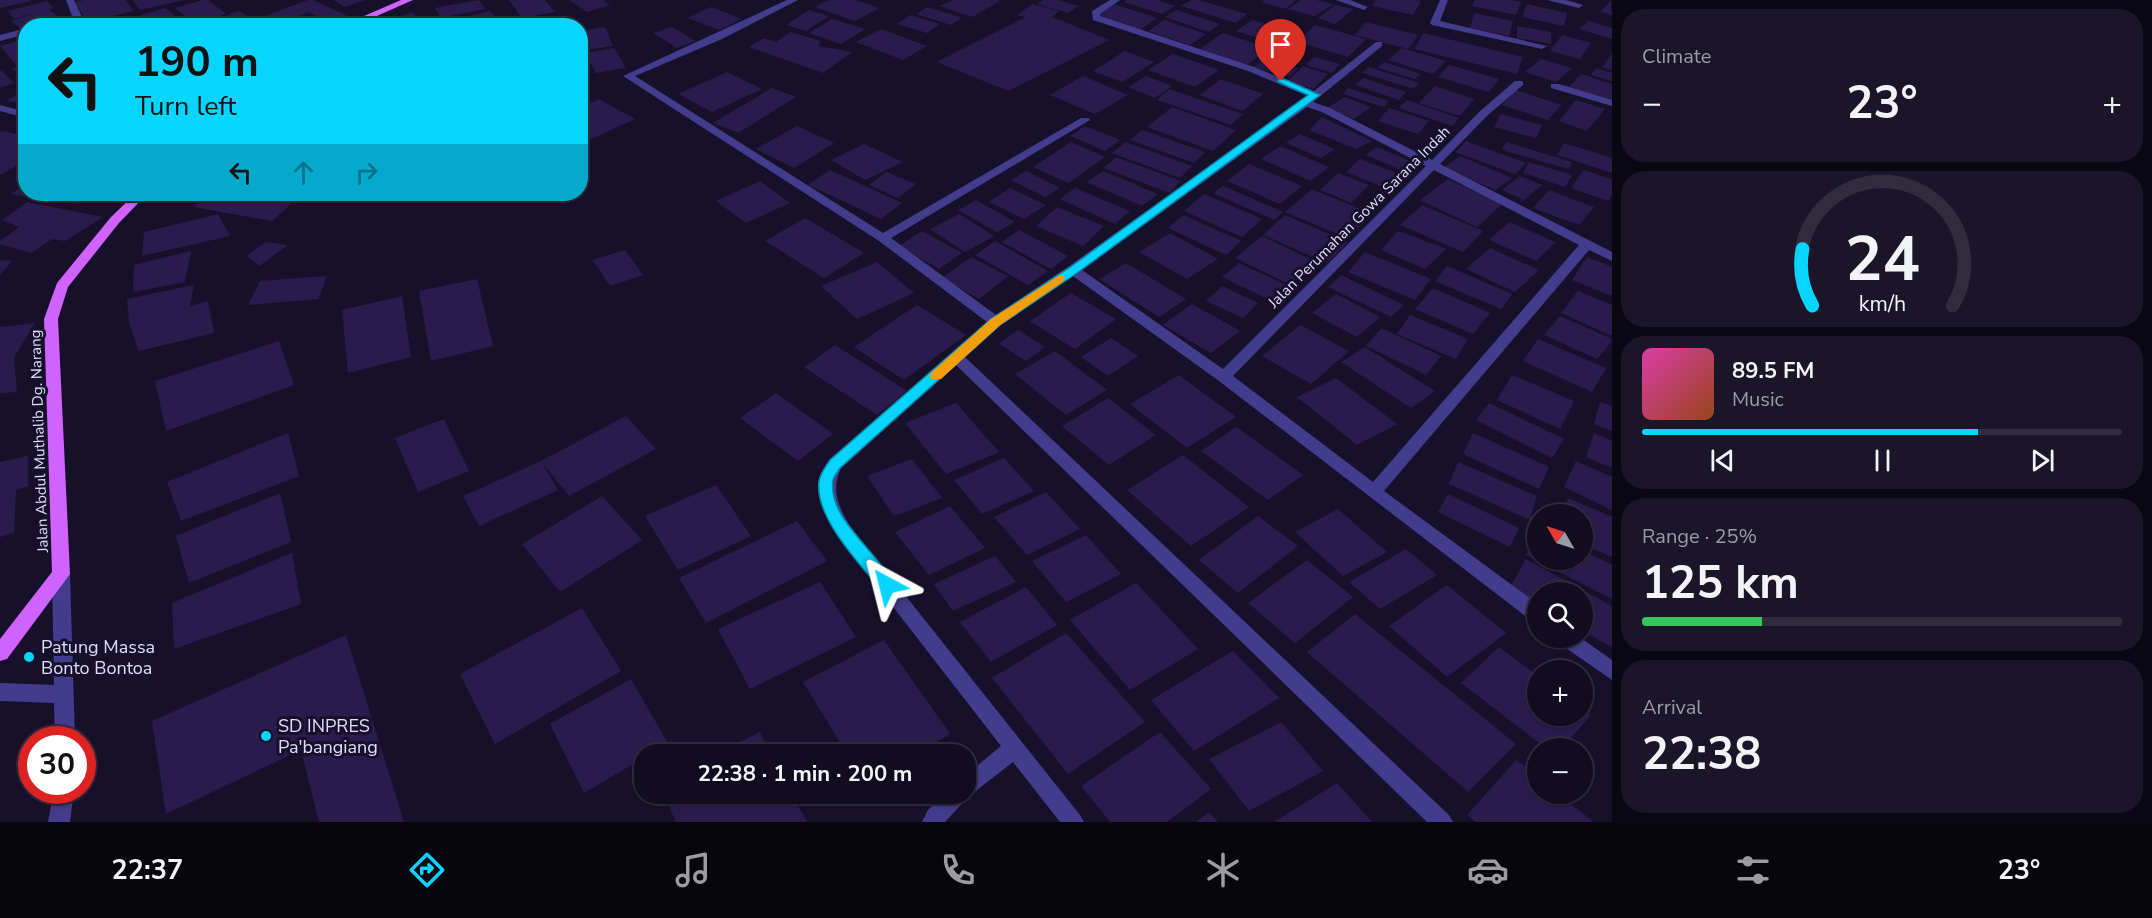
<!DOCTYPE html>
<html lang="en">
<head>
<meta charset="utf-8">
<style>
  body { margin:0; font-family:"Nunito Sans",sans-serif; background:#1a1529; color:#f1f3f6; height:100vh; display:flex; flex-direction:column; font-size:22px; white-space:nowrap }
  * { box-sizing:border-box; margin:0 }
  p { font-size:20px; color:#9c9ba5 }
  .icon { flex:none; width:33px; height:33px; fill:none; stroke:currentColor; stroke-width:2; stroke-linecap:round; stroke-linejoin:round }
  .map { position:relative; flex:1; overflow:hidden }
  .drawer { display:flex; flex-direction:column; gap:9px; padding:9px; background:#090712; width:540px }
  .drawer>* { flex:none }
  .top-card { position:absolute; left:18px; top:18px; width:570px; height:183px; border-radius:24px; box-shadow:0 2px 4px #0004,0 0 0 2px #302c3e; background:#07d4ff; color:#111; overflow:hidden }
  .needle { width:39px; rotate:309deg }
  .fabs { position:absolute; left:1527px; top:504px; display:grid; gap:12px }
  .fabs a { display:grid; place-items:center; width:66px; height:66px; border-radius:50%; background:#110c20; box-shadow:0 2px 4px #0004,0 0 0 2px #302c3e; font-size:30px }
  .speed { position:absolute; left:18px; top:726px; display:flex; gap:12px; font-size:30px; font-weight:700; text-align:center }
  .speed>* { display:grid; place-content:center; width:78px; height:78px; border-radius:50%; background:#110c20; box-shadow:0 2px 4px #0004,0 0 0 2px #302c3e; line-height:1 }
  .speed .limit { border:9px solid #d22; background:#fff; color:#111 }
  .pin { position:absolute; display:grid; place-items:center; width:51px; height:51px; color:#fff; margin:-62px -26px; border-radius:50% 50% 50% 0; rotate:-45deg; box-shadow:0 0 6px #0007 }
  .pin .icon { rotate:45deg }
  .me { position:absolute; width:66px; margin:-33px; rotate:322deg; stroke-linejoin:round; filter:drop-shadow(0 0 4px #0008) }
  .turn { display:flex; align-items:center; gap:21px; height:126px; padding:0 18px; font-size:27px }
  .turn .icon { width:78px; height:78px; stroke-width:2.5 }
  .turn b { display:block; font-size:42px; line-height:51px }
  .lanes { display:flex; align-items:center; height:57px; padding:0 18px; background:#0003; justify-content:center; gap:30px; direction:ltr }
  .lanes .off { opacity:.35 }
  .big { font-size:45px; font-weight:700; line-height:1.1 }
  .drawer .widget { flex:1; display:flex; flex-direction:column; justify-content:center; gap:9px; min-width:0; padding:0 21px; border-radius:24px; background:#1a1529 }
  .drawer .dial { align-items:center; gap:0 }
  .dial svg { height:156px; overflow:visible; fill:none; stroke:#302c3e; stroke-width:7; stroke-linecap:round; text-anchor:middle }
  .dial text { fill:#f1f3f6; stroke:none }
  .song { display:flex; align-items:center; gap:18px }
  .cover { width:72px; height:72px; border-radius:9px; background:linear-gradient(135deg,hsl(320 70% 55%),hsl(20 70% 35%)) }
  .played { height:6px; border-radius:3px; background:linear-gradient(90deg,#07d4ff 70%,#302c3e 70%) }
  .keys { display:flex; justify-content:space-around; direction:ltr }
  .heat { display:flex; justify-content:space-between; align-items:center; font-size:33px; direction:ltr }
  .charge { height:9px; border-radius:4px; background:linear-gradient(90deg,#34c759 25%,#302c3e 0) }
  .trip { position:absolute; left:634px; top:744px; width:342px; height:60px; border-radius:24px; background:#110c20; box-shadow:0 2px 4px #0004,0 0 0 2px #302c3e; font-weight:700; line-height:60px; text-align:center }
  .tab-bar { display:flex; height:96px; justify-content:space-around; align-items:center; background:#07050d; color:#9c9ba5 }
  .tab-bar .icon { width:42px; height:42px }
  .tab-bar .current { color:#07d4ff }
  .tab-bar b { font-size:27px; color:#f1f3f6 }
  main { display:flex; flex:1; min-height:0 }
  .map>svg:first-child { display:block }
  .building { fill:#291c4d }
  .lines { fill:none; stroke-linecap:round; stroke-linejoin:round }
  .minor { fill:#433b8b; fill-rule:evenodd }
  .tertiary { fill:#433b8b; fill-rule:evenodd }
  .primary { fill:#d062ff; fill-rule:evenodd }
  .route { fill:#07d4ff; stroke:#058aa6; stroke-width:1.5 }
  .slow { fill:#f59e0b }
  .poi-dot { fill:#07d4ff; stroke:#17102b; stroke-width:2 }
  .labels { text-anchor:middle; dominant-baseline:central; stroke-width:6; stroke-linejoin:round; paint-order:stroke }
  .street-label { font-size:15px; fill:#e1dbff; stroke:#17102b }
  .near-poi-label { font-size:18px; fill:#e1dbff; stroke:#17102b; text-anchor:start }
</style>
</head>
<body>
<main>
<div class="map">
<svg width="1612" height="822" viewBox="0 0 1612 822">
  <rect width="100%" height="100%" fill="#17102b"/>
  <path class="building" d="M0 0H30V1L0 8Z
    M84 0H126L133 11 87 22 75 2Z
    M133 0H179L180 1 140 10Z
    M203 0H208L226 14 194 24 175 8Z
    M308 0H313L350 17 333 25 309 12 274 26 262 17Z
    M334 0H365L345 7Z
    M479 0 485 9 441 18 435 8Z
    M509 0H545L555 12 522 18Z
    M570 0H603L610 5 587 12Z
    M829 0H856L879 8 855 21 815 7Z
    M952 0H997L1000 1 972 17 940 6Z
    M1043 0H1058L1078 6 1068 13 1037 4Z
    M1127 0H1157L1175 6 1162 14 1124 2Z
    M1191 0H1198L1247 14 1236 23 1181 6Z
    M1264 0H1296L1285 9 1262 2Z
    M1301 0H1316L1334 4 1314 16 1288 9Z
    M1376 0H1415L1421 1 1413 15 1372 6Z
    M1475 0H1511L1521 2 1516 15 1472 6Z
    M1611 0 1612 15 1601 12Z
    M47 1 54 8 49 10 61 18 37 26H26V29L22 30 11 21 39 12 14 19 8 11Z
    M1032 4 1059 11 1052 17 1109 40 1008 91 937 62 1026 17 1017 15Z
    M1114 4 1157 18 1140 30 1096 16Z
    M1527 4 1567 13 1564 26 1522 17Z
    M1335 5 1353 9 1335 24 1318 18Z
    M711 7 742 19 719 30 688 18Z
    M928 7 962 18 951 25 916 14Z
    M166 8 185 26H134L128 19Z
    M809 10 829 16 806 31 786 25Z
    M1177 10 1220 24 1209 32 1165 17Z
    M238 11 260 22 250 26H198Z
    M490 11 503 26H452L448 21Z
    M412 12 429 26H390L385 22Z
    M1474 13 1513 21 1509 36 1470 28Z
    M910 15 940 24 927 33 897 24Z
    M832 19 865 29 841 44 809 33Z
    M1164 20 1206 34 1190 45 1148 31Z
    M1252 20 1297 33 1282 46 1236 31Z
    M1589 21 1612 28V39L1579 29Z
    M1366 22 1418 35 1408 49 1355 35Z
    M1315 25 1366 39 1348 57 1297 42Z
    M1517 26 1551 32V44L1517 38Z
    M605 27 613 46 580 51V31Z
    M672 27 696 41 677 48 653 33Z
    M881 29 927 46 903 60 856 42Z
    M790 32 821 41 818 46 852 52 823 73 749 47 764 38 776 42Z
    M1223 33 1269 48 1247 65 1200 49Z
    M1423 33 1523 57 1517 74 1415 49Z
    M1562 35 1591 43 1580 59 1550 51Z
    M26 39V61L15 64 0 46Z
    M614 48 626 68 596 73 585 53Z
    M1402 48 1446 61 1433 74 1388 60Z
    M1125 51 1154 62 1122 82 1093 71Z
    M1612 53V70L1602 67Z
    M1173 54 1219 70 1195 87 1148 70Z
    M1314 57 1340 64 1332 73 1306 65Z
    M1263 58 1298 68 1289 77 1254 67Z
    M1541 59 1572 68 1556 82 1525 72Z
    M1384 62 1421 74 1415 79 1378 68Z
    M26 64V81L12 68Z
    M1449 65 1499 79 1489 92 1438 77Z
    M1303 66 1328 74 1313 89 1287 81Z
    M1368 67 1419 83 1414 89 1362 73Z
    M1596 68 1612 73V81L1591 75Z
    M0 71H2L14 83 0 88Z
    M727 72 762 89 712 112 678 94Z
    M1581 74 1612 84V98L1610 101 1568 88Z
    M1083 76 1128 95 1095 114 1050 95Z
    M1146 76 1172 86 1155 98 1128 87Z
    M1363 78 1406 92 1399 100 1355 85Z
    M1221 79 1263 94 1242 111 1200 95Z
    M1435 86 1474 99 1460 116 1419 103Z
    M583 87 591 103 599 99 635 119 580 144V88Z
    M772 88 796 97 738 133 713 123Z
    M1348 88 1389 101 1384 107 1343 94Z
    M26 89V103L6 101Z
    M1169 89 1243 114 1231 125 1157 100Z
    M1516 90 1561 105 1548 120 1502 105Z
    M1345 97 1371 107 1354 119 1327 108Z
    M1407 100 1459 118 1452 126 1399 108Z
    M1576 100 1605 109 1587 131 1559 121Z
    M1172 107 1236 130 1213 151 1147 127Z
    M1389 108 1429 121 1418 134 1378 121Z
    M1501 114 1542 125 1536 138 1494 127Z
    M1322 117 1372 141 1356 149 1309 130Z
    M797 126 834 143 794 168 756 149Z
    M1085 126 1120 140 1105 151 1070 136Z
    M1142 130 1205 152 1194 163 1130 140Z
    M2 131 26 136V160L0 175V132Z
    M1300 134 1335 149 1321 158 1286 143Z
    M1466 141 1526 163 1515 174 1455 152Z
    M1071 142 1105 157 1068 183 1033 167Z
    M1125 142 1192 166 1180 178 1112 153Z
    M1506 142 1572 162 1569 169 1502 150Z
    M1564 143 1612 158V173L1557 155Z
    M864 144 903 162 865 180 831 160Z
    M1280 146 1329 167 1311 181 1261 159Z
    M1377 147 1417 164 1406 172 1366 155Z
    M1460 156 1512 178 1496 190 1443 168Z
    M1116 157 1181 181 1170 193 1104 168Z
    M1360 159 1407 177 1393 191 1346 172Z
    M1529 162 1572 175 1565 187 1523 173Z
    M1249 164 1302 186 1280 204 1227 181Z
    M830 170 902 203 881 219 808 185Z
    M1584 170 1612 180V195L1608 201 1571 188Z
    M1026 171 1060 188 1045 197 1011 180Z
    M1103 171 1158 194 1142 206 1087 182Z
    M886 172 916 184 898 198 869 185Z
    M1338 173 1369 185 1351 203 1320 190Z
    M1520 176 1542 185 1524 200 1502 190Z
    M1448 179 1502 204 1477 227 1420 200Z
    M760 181 790 203 746 223 716 201Z
    M26 184V194H96L75 204 11 194Z
    M1223 186 1283 212 1274 220 1213 193Z
    M1010 188 1046 205 1024 219 989 202Z
    M1075 188 1130 211 1115 224 1060 199Z
    M1312 189 1372 214 1347 238 1285 212Z
    M1549 190 1594 207 1579 225 1533 208Z
    M208 194H302L272 221 193 207Z
    M1204 194 1262 219 1242 237 1184 211Z
    M976 200 1015 222 997 232 958 210Z
    M27 202 103 217 65 241 52 239 31 253 0 244V241L19 227 2 220Z
    M1422 205 1483 231 1463 252 1400 225Z
    M1057 207 1104 226 1083 246 1036 226Z
    M218 214 230 236 142 256 144 232Z
    M959 214 994 236 965 252 930 229Z
    M1183 215 1241 241 1226 255 1168 228Z
    M1285 215 1348 242 1327 263 1263 235Z
    M805 218 864 253 824 278 765 241Z
    M1509 222 1556 242 1536 261 1489 240Z
    M1019 230 1068 256 1051 269 1002 242Z
    M922 231 962 253 939 269 899 246Z
    M1398 231 1446 249 1425 269 1381 250Z
    M1170 233 1218 259 1187 279 1139 252Z
    M1262 236 1320 264 1293 286 1235 258Z
    M995 241 1048 271 1028 285 975 255Z
    M266 242 288 245 259 266 247 256Z
    M1490 248 1539 270 1515 292 1466 269Z
    M625 250 643 275 610 286 593 260Z
    M191 251 185 282 133 292 134 265Z
    M1365 252 1431 279 1415 300 1348 272Z
    M971 257 1008 276 979 299 942 278Z
    M1587 257 1612 267V296L1572 280Z
    M0 260 12 261 0 275Z
    M877 262 914 293 857 319 821 286Z
    M1126 263 1186 299 1159 317 1099 279Z
    M1239 263 1290 287 1274 302 1222 277Z
    M1447 266 1512 294 1501 309 1435 281Z
    M1341 275 1404 305 1391 317 1328 287Z
    M327 276 318 299 248 305 260 281Z
    M477 279 493 346 431 361 419 291Z
    M194 285 190 306 208 301 214 333 139 351 129 323 127 299Z
    M1222 286 1258 303 1243 318 1206 301Z
    M1433 288 1490 313 1473 334 1415 309Z
    M1578 291 1612 305V336L1561 313Z
    M1071 293 1116 319 1075 349 1030 321Z
    M1336 294 1380 317 1357 337 1312 313Z
    M402 296 411 357 348 373 342 310Z
    M1192 304 1240 331 1211 353 1163 325Z
    M917 305 966 335 904 380 854 347Z
    M1410 315 1468 339 1456 359 1397 334Z
    M1560 316 1612 339V341L1597 359 1544 335Z
    M35 323 14 357 17 392 0 393V327Z
    M1300 325 1349 351 1311 384 1262 356Z
    M1381 328 1441 356 1426 375 1366 346Z
    M1018 330 1045 347 1026 361 999 344Z
    M1111 338 1138 356 1108 376 1081 357Z
    M1538 339 1606 368 1592 392 1523 361Z
    M279 341 294 385 166 431 155 381Z
    M835 345 907 391 877 415 804 367Z
    M1365 347 1435 391 1411 408 1341 362Z
    M1055 351 1107 390 1066 415 1015 374Z
    M1179 375 1236 417 1187 448 1130 404Z
    M1512 375 1574 401 1560 429 1497 400Z
    M1336 378 1397 424 1357 445 1297 397Z
    M776 393 833 434 798 461 740 418Z
    M1108 398 1156 435 1109 465 1062 426Z
    M1600 402 1612 406V431L1594 424Z
    M956 403 999 452 946 474 905 423Z
    M1489 403 1564 439 1552 458 1476 420Z
    M626 416 656 449 569 496 541 461Z
    M444 419 469 471 418 492 395 438Z
    M1236 427 1303 475 1268 500 1201 451Z
    M288 433 299 476 181 521 167 482Z
    M1473 433 1549 467 1539 489 1463 454Z
    M1594 433 1612 441V468L1586 457Z
    M1183 455 1249 507 1191 546 1127 490Z
    M28 456V486L16 490 14 533 0 537V462Z
    M1004 458 1034 491 982 514 954 480Z
    M912 459 942 498 894 516 867 476Z
    M541 461 558 490 479 526 463 496Z
    M1576 461 1612 477V510L1564 487Z
    M1458 462 1537 496 1530 520 1449 484Z
    M716 485 751 536 678 570 645 516Z
    M1046 492 1080 529 1027 555 994 517Z
    M280 493 291 542 189 583 176 536Z
    M1448 494 1519 528 1510 547 1438 512Z
    M602 496 642 540 560 592 522 544Z
    M1568 498 1612 517V557L1582 544V514H1562Z
    M950 506 985 548 929 575 895 532Z
    M1338 509 1387 552 1343 576 1295 532Z
    M1258 516 1298 546 1238 593 1199 560Z
    M797 521 827 561 706 623 679 578Z
    M1538 532V560H1582V550L1612 565V599L1526 555Z
    M1086 535 1121 574 1066 602 1032 561Z
    M1406 549 1437 575 1380 609 1349 582Z
    M292 553 301 604 174 649 172 603Z
    M995 556 1016 582 953 611 934 584Z
    M1526 559 1612 606V647L1582 631V592H1538V605L1509 589Z
    M1307 560 1353 597 1295 643 1248 603Z
    M820 582 856 637 750 689 718 629Z
    M1136 583 1198 649 1130 690 1070 620Z
    M1447 585 1506 633 1447 677 1389 626Z
    M1026 587 1057 625 991 662 960 622Z
    M582 608 621 671 495 744 460 674Z
    M1355 614 1516 744 1468 792 1307 652Z
    M1066 633 1145 722 1068 774 992 678Z
    M346 635 404 822H319L301 750 166 814 152 721Z
    M884 640 950 734 916 754H847L803 682Z
    M1499 647 1538 676V716H1582V709L1591 715 1562 748H1546L1461 683Z
    M1233 651 1279 698 1194 751 1151 700Z
    M631 679 668 743 584 793 550 724Z
    M1281 722 1323 771 1249 811 1209 759Z
    M760 732 771 754H715Z
    M1160 732 1211 789 1167 822H1110L1081 786Z
    M1516 760 1538 777V794H1558L1594 822H1476L1467 815Z
    M1337 783 1372 822H1274Z
    M663 794H792L807 822H676Z
    M1209 812 1218 822H1196Z"/>
  <g class="lines">
    <path class="minor" d="M66 0H74L82 17 80 19 59 26H44L72 16Z
      M787 0H798L722 39 635 76 883 233 1081 118H1089L1090 120 891 238 996 315 1068 267 1308 96 1248 71 1093 20 1092 11 1110 0H1120L1100 14V16L1254 67 1314 91 1376 42H1382V46L1313 102 1330 108 1432 160 1480 111 1515 81H1523V85L1488 115 1440 164 1612 252V261L1589 250 1384 491 1538 604V623L1532 621 1219 381 1073 276 1001 325 965 357 1449 815 1453 822H1427L956 365 841 468C831 490 838 506 850 526L1080 815 1084 822H1060L1013 762 968 797 945 822H922L928 810 944 794H966V775L1001 746 838 536C821 506 812 492 829 460L987 322 879 241 623 76ZM1307 107 1322 112 1426 166 1223 369 1082 270ZM1434 170 1579 245 1373 482 1233 376Z
      M1336 0H1350L1368 7 1364 10Z
      M1440 0H1448L1440 21 1547 46 1542 49 1432 25 1430 23Z
      M1547 0H1566L1583 5 1579 8Z
      M26 28V34L0 41V35Z
      M1551 84H1559L1612 100V106L1551 88Z
      M0 105 26 112V118L0 111Z
      M1558 638H1581L1612 660V680L1560 644Z"/>
    <path class="tertiary" d="M61 567 67 569 70 574 75 740H55L54 703 0 701V683L54 685 52 574 55 569Z
      M54 790H74L70 822H48Z"/>
    <path class="primary" d="M401 0H413L354 26H341Z
      M135 194H147L119 223 68 287 58 319 70 574 7 659 0 661V639L52 572 44 319 57 283 111 217Z"/>
  </g>
  <path class="route" d="M1278 79H1284L1320 95 1077 273 1000 325 840 468C838 471 834 477 833 480 827 519 880 554 895 585L892 590 887 592 881 590C860 564 814 517 819 481 820 474 826 466 830 460L991 319 1069 268 1308 95 1278 82Z"/>
  <path class="slow" d="M1060 275 1064 276V281L1000 325 941 379H932L930 376 932 372 991 319Z"/>
  <g class="poi-dot">
    <circle cx="29" cy="657" r="6"/>
    <circle cx="266" cy="736" r="6"/>
  </g>
  <g class="labels">
    <g class="street-label">
      <text transform="translate(1359 217) rotate(-45)">Jalan Perumahan Gowa Sarana Indah</text>
      <text transform="translate(39 441) rotate(-92)">Jalan Abdul Muthalib Dg. Narang</text>
    </g>
    <g class="near-poi-label">
      <text x="41" y="647">Patung Massa<tspan x="41" dy="21">Bonto Bontoa</tspan></text>
      <text x="278" y="726">SD INPRES<tspan x="278" dy="21">Pa'bangiang</tspan></text>
    </g>
  </g>
</svg>
<div class="fabs">
<a><svg class="needle" viewBox="-14 -14 28 28"><path d="M0-13l5 13h-10z" fill="#e53935"/><path d="M0 13l5-13h-10z" fill="#9c9ba5"/></svg></a>
<a><svg class="icon" aria-label="search" viewBox="0 0 24 24"><circle cx="10" cy="10" r="6"/><path d="M15 15l6 6"/></svg></a>
<a>+</a>
<a>−</a>
</div>
<div class="speed"><div class="limit">30</div></div>
<div class="pin" style="left:1281px;top:81px;background:#d93025"><svg class="icon" aria-label="arrive" viewBox="0 0 24 24"><path d="M6 21V4h12l-3 4 3 4H6"/></svg></div>
<svg class="me" style="left:887px;top:585px" viewBox="-20 -20 40 40"><path d="M0-17L14 15 0 8-14 15z" fill="#07d4ff" stroke="#fff" stroke-width="4"/></svg>
<div class="trip">22:38 · 1 min · 200 m</div>
<div class="top-card">
<div class="turn"><svg class="icon" aria-label="left" viewBox="0 0 24 24"><path d="M17 20v-9H6M10 6l-5 5 5 5"/></svg><div><b>190 m</b>Turn left</div></div>
<div class="lanes"><svg class="icon" aria-label="left" viewBox="0 0 24 24"><path d="M17 20v-9H6M10 6l-5 5 5 5"/></svg><svg class="icon off" aria-label="ahead" viewBox="0 0 24 24"><path d="M12 20V5M6 11l6-6 6 6"/></svg><svg class="icon off" aria-label="right" viewBox="0 0 24 24"><path d="M7 20v-9h11M14 6l5 5-5 5"/></svg></div>
</div>
</div>
<section class="drawer">
<div class="widget"><p>Climate</p>
<div class="heat"><a>−</a><b class="big">23°</b><a>+</a></div>
</div>
<div class="widget dial"><svg viewBox="0 0 100 80">
<path d="M14 69A42 42 0 1 1 86 69"/>
<path d="M14 69A42 42 0 0 1 9 40" stroke="#07d4ff"/>
<text x="50" y="56" font-size="32" font-weight="700">24</text>
<text x="50" y="72" font-size="11">km/h</text>
</svg></div>
<div class="widget">
<div class="song"><i class="cover"></i><div><b>89.5 FM</b><p>Music</p></div></div>
<div class="played"></div>
<div class="keys"><svg class="icon" aria-label="previous" viewBox="0 0 24 24"><path d="M18 5L8 12l10 7zM5 5v14"/></svg><svg class="icon" aria-label="pause" viewBox="0 0 24 24"><path d="M8 5v14M16 5v14"/></svg><svg class="icon" aria-label="next" viewBox="0 0 24 24"><path d="M6 5l10 7-10 7zM19 5v14"/></svg></div>
</div>
<div class="widget"><p>Range · 25%</p><b class="big">125 km</b><div class="charge"></div></div>
<div class="widget"><p>Arrival</p><b class="big">22:38</b></div>
</section>
</main>
<nav class="tab-bar">
<b>22:37</b>
<svg class="icon current" aria-label="directions" viewBox="0 0 24 24"><path d="M12 3l9 9-9 9-9-9zM9 14v-3h6M13 9l2 2-2 2"/></svg>
<svg class="icon" aria-label="music" viewBox="0 0 24 24"><path d="M9 18V5l10-2v13"/><circle cx="6" cy="18" r="3"/><circle cx="16" cy="16" r="3"/></svg>
<svg class="icon" aria-label="phone" viewBox="0 0 24 24"><path d="M5 4h4l2 5-3 2q2 4 5 5l2-3 5 2v4C11 20 4 13 5 4z"/></svg>
<svg class="icon" aria-label="climate" viewBox="0 0 24 24"><path d="M12 3v18M4 7l16 10M4 17L20 7"/></svg>
<svg class="icon" aria-label="car" viewBox="0 0 24 24"><path d="M5 17H2v-5l4-1 3-4h7l3 4 3 1v5h-3M9 17h6M6 11h13"/><circle cx="7" cy="17" r="2"/><circle cx="17" cy="17" r="2"/></svg>
<svg class="icon" aria-label="filters" viewBox="0 0 24 24"><path d="M4 7h16M4 17h16"/><circle cx="9" cy="7" r="2"/><circle cx="15" cy="17" r="2"/></svg>
<b>23°</b>
</nav>
</body>
</html>
